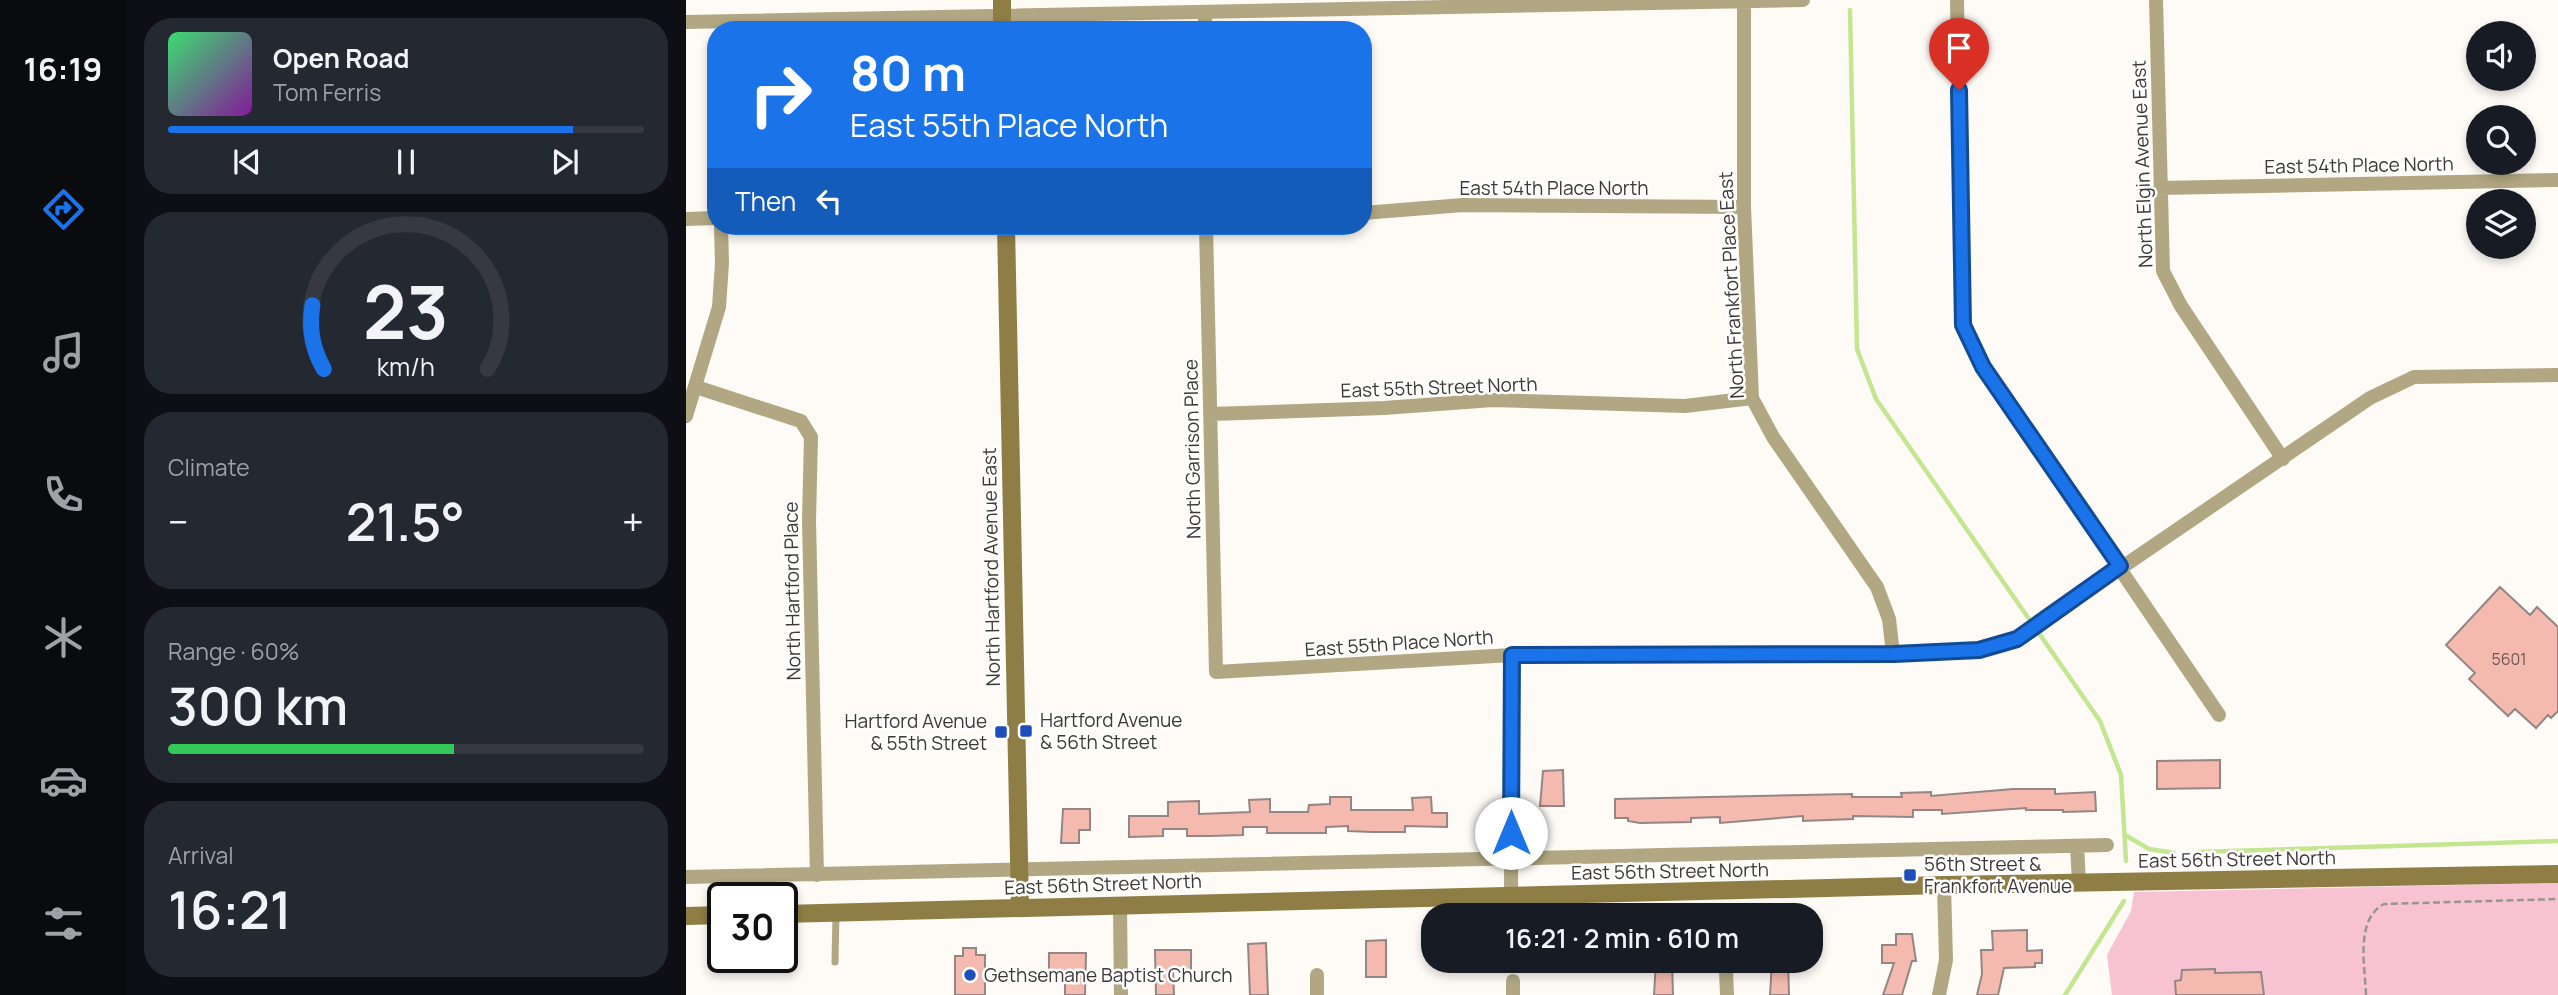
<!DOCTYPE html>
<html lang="en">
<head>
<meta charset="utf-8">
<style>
  body { margin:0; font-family:Manrope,sans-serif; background:#242831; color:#f1f3f6; height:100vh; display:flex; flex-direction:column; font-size:26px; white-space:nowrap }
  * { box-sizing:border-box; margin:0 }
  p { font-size:23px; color:#9ea1a6 }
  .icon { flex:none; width:38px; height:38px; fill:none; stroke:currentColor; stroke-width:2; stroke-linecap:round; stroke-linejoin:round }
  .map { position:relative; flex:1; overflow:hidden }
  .side { display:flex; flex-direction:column; gap:18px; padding:18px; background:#0d0f14; width:560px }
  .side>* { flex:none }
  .guide { position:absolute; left:21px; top:21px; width:665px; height:214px; border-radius:28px; box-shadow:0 4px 10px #0003; background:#1a73e8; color:#fff; overflow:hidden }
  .tools { position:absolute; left:1780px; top:21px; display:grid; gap:14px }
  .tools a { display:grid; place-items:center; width:70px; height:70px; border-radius:50%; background:#171b24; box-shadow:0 4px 10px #0003; font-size:35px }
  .speed { position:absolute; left:21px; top:882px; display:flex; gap:14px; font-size:35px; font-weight:700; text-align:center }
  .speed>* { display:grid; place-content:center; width:91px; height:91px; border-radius:50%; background:#171b24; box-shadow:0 4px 10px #0003; line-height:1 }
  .speed .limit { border:4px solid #111; border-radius:10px; background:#fff; color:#111 }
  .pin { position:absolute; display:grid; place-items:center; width:60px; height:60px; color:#fff; margin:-72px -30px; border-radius:50% 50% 50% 0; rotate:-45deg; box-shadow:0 0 7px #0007 }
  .pin .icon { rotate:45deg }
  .me { position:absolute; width:77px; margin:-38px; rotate:0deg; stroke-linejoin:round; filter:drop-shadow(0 0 5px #0008) }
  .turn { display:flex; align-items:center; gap:24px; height:147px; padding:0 28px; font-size:32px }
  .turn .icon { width:91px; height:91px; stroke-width:2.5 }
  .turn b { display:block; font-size:49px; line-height:60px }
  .then { display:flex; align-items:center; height:66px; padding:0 28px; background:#0003; gap:14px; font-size:26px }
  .big { font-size:52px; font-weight:600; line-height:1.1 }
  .side .card { flex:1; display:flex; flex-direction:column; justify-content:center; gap:10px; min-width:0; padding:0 24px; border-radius:28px; background:#242831 }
  .side .dial { align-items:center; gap:0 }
  .dial svg { height:182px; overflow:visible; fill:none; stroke:#363941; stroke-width:7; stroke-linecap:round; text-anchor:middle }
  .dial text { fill:#f1f3f6; stroke:none }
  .song { display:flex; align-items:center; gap:21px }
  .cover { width:84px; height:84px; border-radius:10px; background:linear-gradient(135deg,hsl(140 70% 55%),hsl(290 70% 35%)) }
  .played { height:7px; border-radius:4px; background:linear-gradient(90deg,#1a73e8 85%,#363941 85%) }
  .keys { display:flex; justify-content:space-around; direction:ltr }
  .heat { display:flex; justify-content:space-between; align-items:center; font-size:38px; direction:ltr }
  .charge { height:10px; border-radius:5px; background:linear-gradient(90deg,#34c759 60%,#363941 0) }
  .trip { position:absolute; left:735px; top:903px; width:402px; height:70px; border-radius:28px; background:#171b24; box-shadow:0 4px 10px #0003; font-weight:600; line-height:70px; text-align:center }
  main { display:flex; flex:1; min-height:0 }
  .tab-bar { display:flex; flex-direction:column; width:126px; justify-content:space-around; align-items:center; background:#090b0e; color:#9ea1a6 }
  .tab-bar .icon { width:49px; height:49px }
  .tab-bar .active { color:#1a73e8 }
  .tab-bar b { font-size:32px; color:#f1f3f6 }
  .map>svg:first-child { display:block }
  .green { fill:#f7c3d3 }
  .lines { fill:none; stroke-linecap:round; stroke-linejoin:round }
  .stream { stroke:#c4e691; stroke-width:4.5 }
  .building { fill:#f4baaf; stroke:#948683; stroke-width:2 }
  .path { stroke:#999491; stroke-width:2.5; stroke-dasharray:7 3.5; stroke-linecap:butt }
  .lane { stroke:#b1a782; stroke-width:7 }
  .street { stroke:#b1a782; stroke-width:14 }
  .secondary { stroke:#8e7e45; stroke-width:18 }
  .route-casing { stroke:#114b97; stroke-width:18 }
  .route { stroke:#1a73e8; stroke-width:12 }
  .poi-dot { fill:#1c4fbc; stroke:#fff; stroke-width:2.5 }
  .labels { text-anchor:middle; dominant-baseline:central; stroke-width:5; stroke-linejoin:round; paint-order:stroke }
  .number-label { font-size:16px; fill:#6b5854 }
  .street-label { font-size:19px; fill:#3d3835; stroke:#fff }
  .poi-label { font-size:19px; fill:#3d3835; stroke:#fff; text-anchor:start }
</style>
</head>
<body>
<main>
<nav class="tab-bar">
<b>16:19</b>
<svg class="icon active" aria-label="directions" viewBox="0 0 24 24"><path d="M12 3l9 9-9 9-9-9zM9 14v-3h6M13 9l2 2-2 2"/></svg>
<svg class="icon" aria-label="music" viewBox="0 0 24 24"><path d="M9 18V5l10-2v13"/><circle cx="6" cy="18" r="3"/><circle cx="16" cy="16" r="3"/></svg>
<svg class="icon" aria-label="phone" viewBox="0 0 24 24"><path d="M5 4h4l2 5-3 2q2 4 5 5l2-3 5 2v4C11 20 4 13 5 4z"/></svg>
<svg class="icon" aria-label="climate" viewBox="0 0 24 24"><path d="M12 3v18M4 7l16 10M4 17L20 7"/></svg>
<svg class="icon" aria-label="car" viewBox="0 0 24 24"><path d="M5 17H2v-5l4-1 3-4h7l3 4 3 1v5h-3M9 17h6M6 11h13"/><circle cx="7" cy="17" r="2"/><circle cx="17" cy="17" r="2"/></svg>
<svg class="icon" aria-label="filters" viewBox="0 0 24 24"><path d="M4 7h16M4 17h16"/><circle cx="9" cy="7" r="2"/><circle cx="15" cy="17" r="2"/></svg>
</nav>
<section class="side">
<div class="card">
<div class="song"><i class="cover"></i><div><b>Open Road</b><p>Tom Ferris</p></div></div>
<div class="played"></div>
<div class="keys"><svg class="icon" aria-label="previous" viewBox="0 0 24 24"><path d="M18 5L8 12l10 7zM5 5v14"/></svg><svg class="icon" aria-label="pause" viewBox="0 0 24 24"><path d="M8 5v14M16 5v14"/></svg><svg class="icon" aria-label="next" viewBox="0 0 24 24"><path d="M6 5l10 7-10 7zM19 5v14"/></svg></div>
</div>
<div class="card dial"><svg viewBox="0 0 100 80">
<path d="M14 69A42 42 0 1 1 86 69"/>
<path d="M14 69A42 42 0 0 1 9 41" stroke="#1a73e8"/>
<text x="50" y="56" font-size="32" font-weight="700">23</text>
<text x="50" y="72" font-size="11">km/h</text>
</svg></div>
<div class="card"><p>Climate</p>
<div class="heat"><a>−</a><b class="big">21.5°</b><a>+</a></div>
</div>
<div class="card"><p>Range · 60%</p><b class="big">300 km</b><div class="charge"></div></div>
<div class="card"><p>Arrival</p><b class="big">16:21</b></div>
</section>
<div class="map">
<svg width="1872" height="995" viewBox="0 0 1872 995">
  <rect width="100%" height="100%" fill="#fefaf6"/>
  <path class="green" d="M1872 883V995H1426L1421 955 1445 911 1448 892Z"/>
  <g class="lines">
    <path class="stream" d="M1164 10 1171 349 1190 399 1414 721 1435 775 1440 861
      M1439 835 1463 849 1488 853
      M1513 852 1872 841
      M1379 995 1438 901"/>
  </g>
  <path class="building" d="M1814 587 1844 615 1851 607 1872 627V711L1865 718 1862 715 1850 728 1829 709 1822 716 1783 679 1789 673 1760 645Z
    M1534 760V788L1471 789V761Z
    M877 770 878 806H854L857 771Z
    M1327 789H1369V794L1409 792 1410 811 1377 812V810H1340V808L1256 814V810H1227V817L1167 816V819L1117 821V816L1034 823V817L1005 818V822L954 823 942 821V818H929V799L1166 794V797H1216L1215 793 1245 792V796Z
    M644 797H665V810H727L726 798 745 797 746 813H761V827L719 826V832H686L662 831V826L640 827V833H581V827H557V835L524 836H501V829H477V836L443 837V816H482V802L513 801V814L564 812 563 800 584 799V812H622L623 805 644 804Z
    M377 809H404V830H393V843H375Z
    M1341 930V951L1356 950V963H1349V967L1318 968 1312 995H1291L1296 974 1295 950H1307L1306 931Z
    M1210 934H1226L1230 961H1226L1216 995H1197L1208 963H1196V945H1210Z
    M700 940V977H680V941Z
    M580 943 582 995H564L562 944Z
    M277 948H290V955H299V995H269V956H277Z
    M469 950H505V970H487L488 995H470Z
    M363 953H400L399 995H379V973H363Z
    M970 961H986L987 995H968Z
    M1086 961H1102L1103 995H1084Z
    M1529 969V973L1575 972 1578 995H1490L1489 981 1495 980 1496 970Z"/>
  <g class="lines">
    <path class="path" d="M1680 995C1679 966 1669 919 1698 904L1872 899"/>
    <path class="lane" d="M149 962 150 913"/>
    <path class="street" d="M1058 0V207L1066 398 1087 437 1191 587 1203 619 1207 654
      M1271 0 1277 325 1297 367 1533 715
      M1470 0 1477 271 1495 306 1597 459
      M0 22 1117 0
      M519 30V14
      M1474 188 1872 180
      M677 213 777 205 1058 207
      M0 219 30 218
      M520 226 530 672 826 655 1207 654 1293 650 1331 639 1684 398 1728 377 1872 375
      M10 387 115 421 125 437 123 521 131 875
      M525 414 698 408 807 400 999 406 1066 398
      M0 416 33 307 36 263 35 226
      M1391 846 1393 882
      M0 877 1421 845
      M825 896 826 655
      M434 905 435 995
      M1040 970 1041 995
      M631 975V995
      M827 981V995
      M1253 995 1260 960 1258 885"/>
    <path class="secondary" d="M316 0V30
      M320 226 334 907
      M96 914 1258 885 1872 874
      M0 916 37 915"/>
  </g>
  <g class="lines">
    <g class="route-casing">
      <path id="route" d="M825 833 826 655 1208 654 1293 650 1331 639 1434 566 1297 367 1277 325 1273 90"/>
    </g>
    <use href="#route" class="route"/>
  </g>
  <g class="poi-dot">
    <rect x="333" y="724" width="14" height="14" rx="3.5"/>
    <rect x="308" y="725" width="14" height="14" rx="3.5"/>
    <rect x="1217" y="868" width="14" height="14" rx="3.5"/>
    <circle cx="284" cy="975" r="7"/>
  </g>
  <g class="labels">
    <g class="number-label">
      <text x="1823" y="659">5601</text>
    </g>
    <g class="street-label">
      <text transform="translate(1456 164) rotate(-92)">North Elgin Avenue East</text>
      <text transform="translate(1673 165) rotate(-1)">East 54th Place North</text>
      <text x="868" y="188">East 54th Place North</text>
      <text transform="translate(1045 285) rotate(-93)">North Frankfort Place East</text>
      <text transform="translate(753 387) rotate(-2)">East 55th Street North</text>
      <text transform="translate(506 449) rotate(-91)">North Garrison Place</text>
      <text transform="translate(305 567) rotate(-91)">North Hartford Avenue East</text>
      <text transform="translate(106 591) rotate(-91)">North Hartford Place</text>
      <text transform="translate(713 643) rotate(-4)">East 55th Place North</text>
      <text transform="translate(1551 859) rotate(-1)">East 56th Street North</text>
      <text transform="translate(984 871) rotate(-1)">East 56th Street North</text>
      <text transform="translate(417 884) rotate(-2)">East 56th Street North</text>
    </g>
    <g class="poi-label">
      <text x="354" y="720">Hartford Avenue<tspan x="354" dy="22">&amp; 56th Street</tspan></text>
      <text x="301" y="721" text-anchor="end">Hartford Avenue<tspan x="301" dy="22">&amp; 55th Street</tspan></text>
      <text x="1238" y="864">56th Street &amp;<tspan x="1238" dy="22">Frankfort Avenue</tspan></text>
      <text x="298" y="975">Gethsemane Baptist Church</text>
    </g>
  </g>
</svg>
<div class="tools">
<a><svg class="icon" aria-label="sound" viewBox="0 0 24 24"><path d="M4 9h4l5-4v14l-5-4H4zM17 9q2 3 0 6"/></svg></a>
<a><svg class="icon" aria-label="search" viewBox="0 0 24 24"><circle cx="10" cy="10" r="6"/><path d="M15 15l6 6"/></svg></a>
<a><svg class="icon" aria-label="layers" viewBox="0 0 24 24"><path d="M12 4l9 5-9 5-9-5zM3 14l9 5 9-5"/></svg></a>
</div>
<div class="speed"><div class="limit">30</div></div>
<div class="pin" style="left:1273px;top:90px;background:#d93025"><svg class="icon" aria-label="arrive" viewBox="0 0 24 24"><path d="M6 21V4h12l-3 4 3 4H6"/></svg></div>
<svg class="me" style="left:825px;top:833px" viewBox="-20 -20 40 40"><circle r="19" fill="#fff"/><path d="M0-13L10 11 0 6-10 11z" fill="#1a73e8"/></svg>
<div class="trip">16:21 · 2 min · 610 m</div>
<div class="guide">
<div class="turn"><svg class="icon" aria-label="right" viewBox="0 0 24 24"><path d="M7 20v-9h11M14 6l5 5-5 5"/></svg><div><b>80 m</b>East 55th Place North</div></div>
<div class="then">Then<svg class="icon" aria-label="left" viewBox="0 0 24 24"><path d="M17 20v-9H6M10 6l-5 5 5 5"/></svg></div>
</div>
</div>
</main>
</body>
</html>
